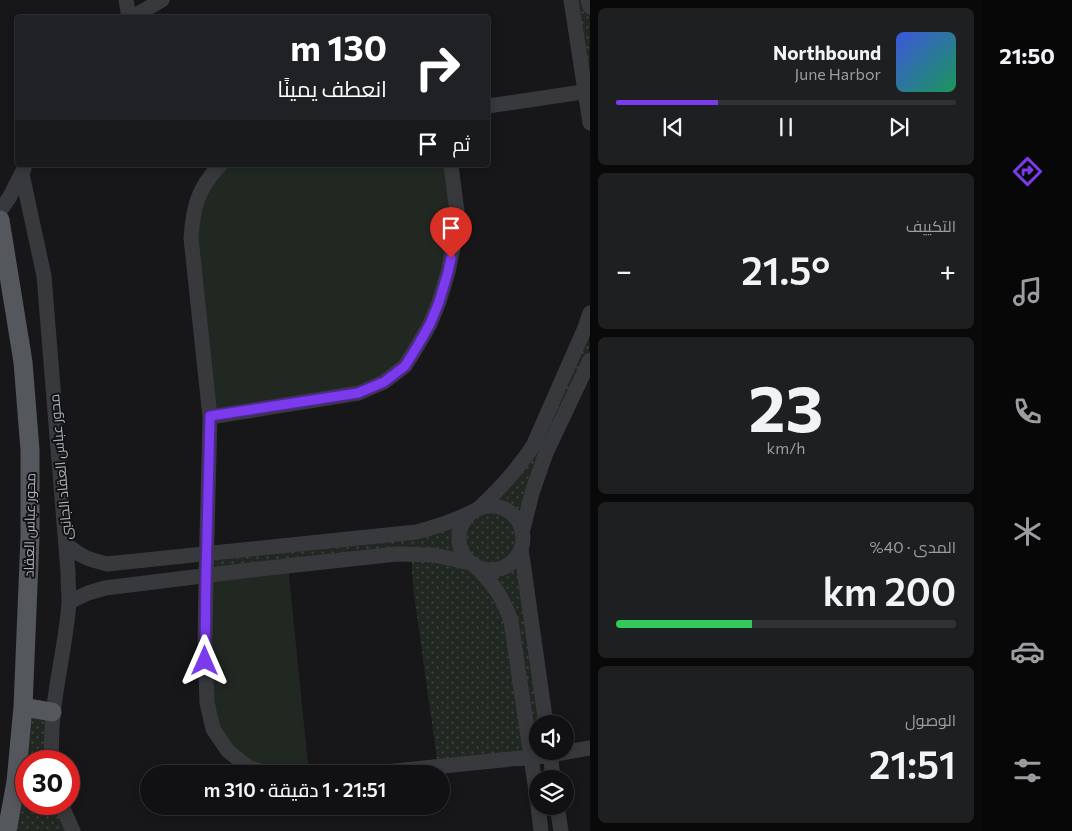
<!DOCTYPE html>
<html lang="ar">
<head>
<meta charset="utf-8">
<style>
  body { margin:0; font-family:Commissioner,Cairo,sans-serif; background:#1e1f21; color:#f1f3f6; direction:rtl; height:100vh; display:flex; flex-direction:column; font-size:19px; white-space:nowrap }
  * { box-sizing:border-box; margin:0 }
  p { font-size:16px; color:#9c9da0 }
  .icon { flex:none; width:28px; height:28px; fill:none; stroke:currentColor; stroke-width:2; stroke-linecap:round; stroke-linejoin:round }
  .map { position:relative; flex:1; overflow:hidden; direction:ltr }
  .sheet { display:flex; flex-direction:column; gap:8px; padding:8px; background:#09090a; width:392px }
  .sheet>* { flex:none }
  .guide { position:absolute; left:15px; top:15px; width:475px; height:152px; border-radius:5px; box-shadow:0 2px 8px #0003,0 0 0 1px #303133; direction:rtl; background:#202124; color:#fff; overflow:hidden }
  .buttons { position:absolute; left:529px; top:715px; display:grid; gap:10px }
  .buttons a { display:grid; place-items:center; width:45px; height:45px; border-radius:50%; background:#111113; box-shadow:0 2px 8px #0003,0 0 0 1px #303133; font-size:25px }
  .speed { position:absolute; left:15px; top:750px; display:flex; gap:10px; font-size:25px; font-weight:700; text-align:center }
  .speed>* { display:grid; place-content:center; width:65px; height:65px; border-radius:50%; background:#111113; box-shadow:0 2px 8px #0003,0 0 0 1px #303133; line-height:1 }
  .speed .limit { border:8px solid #d22; background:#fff; color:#111 }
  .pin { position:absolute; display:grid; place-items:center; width:42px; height:42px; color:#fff; margin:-51px -21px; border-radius:50% 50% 50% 0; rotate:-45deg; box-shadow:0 0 5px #0007 }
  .pin .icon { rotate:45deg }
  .me { position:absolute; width:55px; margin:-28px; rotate:0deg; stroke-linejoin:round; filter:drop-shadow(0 0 4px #0008) }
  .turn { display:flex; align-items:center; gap:18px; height:105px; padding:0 20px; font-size:22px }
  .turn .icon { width:65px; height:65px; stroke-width:2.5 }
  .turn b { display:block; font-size:35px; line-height:42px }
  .then { display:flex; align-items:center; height:48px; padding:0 20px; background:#0003; gap:10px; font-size:19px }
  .big { font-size:38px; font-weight:600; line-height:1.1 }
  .sheet .widget { flex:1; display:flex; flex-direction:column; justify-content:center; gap:8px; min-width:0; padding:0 18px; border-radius:8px; background:#1e1f21 }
  .sheet .dial { align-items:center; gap:0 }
  .dial b { font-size:65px; line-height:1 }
  .song { display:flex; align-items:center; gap:15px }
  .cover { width:60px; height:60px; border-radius:8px; background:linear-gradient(135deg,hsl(230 70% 55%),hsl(150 70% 35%)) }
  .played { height:5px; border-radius:2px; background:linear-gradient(90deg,#7c3aed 30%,#303133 30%) }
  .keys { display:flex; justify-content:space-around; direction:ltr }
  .heat { display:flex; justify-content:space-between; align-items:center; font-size:28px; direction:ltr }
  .charge { height:8px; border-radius:4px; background:linear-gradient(90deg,#34c759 40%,#303133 0) }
  .trip { position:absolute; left:140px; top:765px; width:310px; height:50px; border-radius:25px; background:#111113; box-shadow:0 2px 8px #0003,0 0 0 1px #303133; font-weight:600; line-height:50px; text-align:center; direction:rtl }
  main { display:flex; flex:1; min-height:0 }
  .tab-bar { display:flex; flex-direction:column; width:90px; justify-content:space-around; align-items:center; background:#070708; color:#9c9da0 }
  .tab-bar .icon { width:35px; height:35px }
  .tab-bar .current { color:#7c3aed }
  .tab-bar b { font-size:22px; color:#f1f3f6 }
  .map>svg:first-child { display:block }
  .grass { fill:url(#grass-dots) }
  .park { fill:#212822 }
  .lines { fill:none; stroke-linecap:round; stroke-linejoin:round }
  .minor { stroke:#38393d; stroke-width:15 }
  .major { stroke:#54575c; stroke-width:19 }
  .route-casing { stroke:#51269a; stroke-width:12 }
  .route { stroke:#7c3aed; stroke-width:9 }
  .labels { text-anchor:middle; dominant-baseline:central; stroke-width:4; stroke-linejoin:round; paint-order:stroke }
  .street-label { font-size:14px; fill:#aaafb8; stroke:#121214 }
</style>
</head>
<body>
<main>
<nav class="tab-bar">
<b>21:50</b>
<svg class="icon current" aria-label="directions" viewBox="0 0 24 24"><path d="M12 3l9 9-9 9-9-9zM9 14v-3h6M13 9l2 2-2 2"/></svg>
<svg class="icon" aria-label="music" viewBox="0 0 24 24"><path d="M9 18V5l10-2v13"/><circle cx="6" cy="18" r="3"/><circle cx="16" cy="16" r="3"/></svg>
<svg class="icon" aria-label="phone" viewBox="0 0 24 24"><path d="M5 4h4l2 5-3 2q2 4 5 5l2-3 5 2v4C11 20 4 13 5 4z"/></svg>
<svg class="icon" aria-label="climate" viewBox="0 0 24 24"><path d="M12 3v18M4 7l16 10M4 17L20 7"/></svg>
<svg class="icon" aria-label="car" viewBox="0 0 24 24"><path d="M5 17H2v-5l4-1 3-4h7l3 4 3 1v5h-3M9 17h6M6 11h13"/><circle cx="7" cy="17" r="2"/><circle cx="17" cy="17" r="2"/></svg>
<svg class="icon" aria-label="filters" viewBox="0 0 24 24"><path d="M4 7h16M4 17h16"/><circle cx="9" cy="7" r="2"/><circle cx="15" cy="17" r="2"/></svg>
</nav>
<section class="sheet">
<div class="widget">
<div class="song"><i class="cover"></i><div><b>Northbound</b><p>June Harbor</p></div></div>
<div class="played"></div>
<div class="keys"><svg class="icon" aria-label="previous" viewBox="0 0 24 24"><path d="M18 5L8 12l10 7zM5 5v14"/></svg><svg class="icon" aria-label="pause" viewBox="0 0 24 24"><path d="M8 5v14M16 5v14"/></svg><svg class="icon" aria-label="next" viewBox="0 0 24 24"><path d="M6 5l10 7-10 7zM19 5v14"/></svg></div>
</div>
<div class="widget"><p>التكييف</p>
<div class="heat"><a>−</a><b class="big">21.5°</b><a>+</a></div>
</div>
<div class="widget dial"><b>23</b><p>km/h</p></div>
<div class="widget"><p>المدى · 40%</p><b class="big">200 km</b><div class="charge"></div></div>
<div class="widget"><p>الوصول</p><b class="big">21:51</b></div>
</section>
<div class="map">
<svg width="590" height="831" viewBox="0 0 590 831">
  <defs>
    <pattern id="grass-dots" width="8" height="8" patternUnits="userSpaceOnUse" patternTransform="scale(1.25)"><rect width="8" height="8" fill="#212822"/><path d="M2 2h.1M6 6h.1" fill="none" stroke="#3f4540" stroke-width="1.8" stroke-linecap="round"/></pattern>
  </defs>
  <rect width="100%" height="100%" fill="#171719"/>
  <path class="grass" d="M571 0H588L590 7 589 123Z
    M589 313V360L522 533 521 548 546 724H538V751L438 766 414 594 412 573V554L206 576 207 554 454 521 508 480Z
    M23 707 52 712V761H26V804H61L73 831H6Z"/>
  <path class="park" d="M220 165H451L457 212 430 324 384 382 210 417 192 216Z
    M288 566 309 774H268L248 767 213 729 206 577Z"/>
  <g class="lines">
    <path class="minor" d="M126 0 129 18
      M571 0 590 123
      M588 0 590 7
      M131 18 162 0
      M488 106 590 91
      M220 165C198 188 193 207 191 238L210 417 206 576 205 645 207 703 213 729 228 751 248 767 268 774
      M22 174 44 276 68 572C68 582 69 593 69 603 65 656 48 708 52 761
      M0 211 9 198 24 169
      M210 417 359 393 384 382 405 366 418 345 430 324 439 302 448 272 454 243 457 212 451 165
      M459 538a32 32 0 1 1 64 0a32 32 0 1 1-64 0Z
      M478 509C499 490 517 470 533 446L584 330 590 313
      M522 533 532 493 546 453 590 360
      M66 544C81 557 88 559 107 564L416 532C436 527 454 521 472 512
      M521 548 546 724
      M476 567C494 584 503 598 511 621L538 805
      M69 602 88 593 105 588 259 569 397 554 434 555 470 563
      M550 751 553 779
      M365 774 550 755 590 748
      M61 804 73 831
      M538 806 541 831
      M557 806 561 831"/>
    <path class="major" d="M0 220 23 362 30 450V537L23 707 16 782 7 831
      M23 707 52 712"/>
  </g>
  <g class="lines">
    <g class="route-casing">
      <path id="route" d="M205 661 206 576 210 416 358 393 384 382 405 366 418 345 430 324 439 302 448 272 451 258"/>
    </g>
    <use href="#route" class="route"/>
  </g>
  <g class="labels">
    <g class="street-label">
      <text transform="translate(60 467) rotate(-95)">محور عباس العقاد الجانبى</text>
      <text transform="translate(29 525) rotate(-89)">محور عباس العقاد</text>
    </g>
  </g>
</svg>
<div class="buttons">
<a><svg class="icon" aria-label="sound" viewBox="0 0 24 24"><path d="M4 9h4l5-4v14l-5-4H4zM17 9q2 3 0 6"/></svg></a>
<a><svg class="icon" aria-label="layers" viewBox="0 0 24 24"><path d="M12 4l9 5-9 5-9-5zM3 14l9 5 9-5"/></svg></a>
</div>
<div class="speed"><div class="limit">30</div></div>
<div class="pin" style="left:451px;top:258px;background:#d93025"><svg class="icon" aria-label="arrive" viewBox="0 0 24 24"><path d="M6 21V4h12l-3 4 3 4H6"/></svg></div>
<svg class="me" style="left:205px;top:661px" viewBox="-20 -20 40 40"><path d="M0-17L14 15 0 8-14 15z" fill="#7c3aed" stroke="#fff" stroke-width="4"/></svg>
<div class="trip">21:51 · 1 دقيقة · 310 m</div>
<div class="guide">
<div class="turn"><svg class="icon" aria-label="right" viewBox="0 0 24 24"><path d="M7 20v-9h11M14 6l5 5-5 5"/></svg><div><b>130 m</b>انعطف يمينًا</div></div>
<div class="then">ثم<svg class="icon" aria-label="arrive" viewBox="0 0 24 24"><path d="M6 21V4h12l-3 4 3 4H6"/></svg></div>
</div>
</div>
</main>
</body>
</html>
